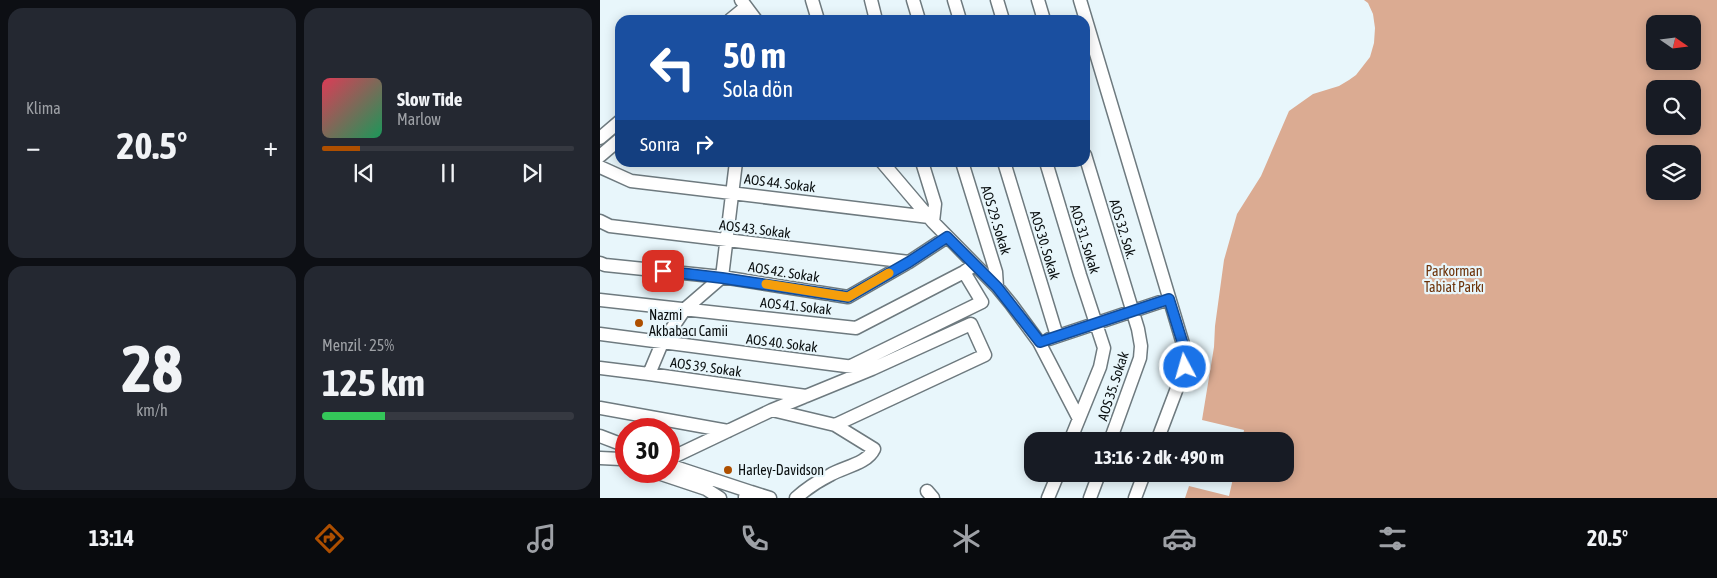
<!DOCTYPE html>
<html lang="tr">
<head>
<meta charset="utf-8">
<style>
  body { margin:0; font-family:"Asap Condensed",sans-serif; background:#242831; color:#f1f3f6; height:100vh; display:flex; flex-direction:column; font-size:19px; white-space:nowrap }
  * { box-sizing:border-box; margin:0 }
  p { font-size:16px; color:#9ea1a6 }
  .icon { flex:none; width:28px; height:28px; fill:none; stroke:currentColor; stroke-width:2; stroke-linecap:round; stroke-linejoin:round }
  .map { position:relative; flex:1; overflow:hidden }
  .drawer { display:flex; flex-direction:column; gap:8px; padding:8px; background:#0d0f14; width:600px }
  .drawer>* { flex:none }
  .banner { position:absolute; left:15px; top:15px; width:475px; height:152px; border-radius:15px; box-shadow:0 2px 12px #0003; background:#1a4fa0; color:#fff; overflow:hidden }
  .needle { width:32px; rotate:104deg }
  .fabs { position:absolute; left:1046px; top:15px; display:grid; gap:10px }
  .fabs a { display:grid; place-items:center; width:55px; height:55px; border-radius:10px; background:#171b24; box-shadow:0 2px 12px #0003; font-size:25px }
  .speed { position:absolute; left:15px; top:418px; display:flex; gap:10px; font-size:25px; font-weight:700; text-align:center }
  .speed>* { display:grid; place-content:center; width:65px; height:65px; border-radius:50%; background:#171b24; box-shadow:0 2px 12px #0003; line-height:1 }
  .speed .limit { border:8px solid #d22; background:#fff; color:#111 }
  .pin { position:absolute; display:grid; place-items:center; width:42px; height:42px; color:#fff; margin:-21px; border-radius:10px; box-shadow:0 2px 8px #0006 }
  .me { position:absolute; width:55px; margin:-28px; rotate:354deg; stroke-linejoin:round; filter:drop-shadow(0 0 4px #0008) }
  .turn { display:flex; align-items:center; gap:18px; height:105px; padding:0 25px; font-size:22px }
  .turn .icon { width:65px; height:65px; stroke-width:2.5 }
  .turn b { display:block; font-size:35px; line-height:42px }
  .then { display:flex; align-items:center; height:48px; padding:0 25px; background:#0003; gap:10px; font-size:19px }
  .big { font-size:38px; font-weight:700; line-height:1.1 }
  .drawer .tile { flex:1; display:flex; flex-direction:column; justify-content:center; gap:8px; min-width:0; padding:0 18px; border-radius:15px; background:#242831 }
  .drawer .dial { align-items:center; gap:0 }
  .dial b { font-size:65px; line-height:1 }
  .song { display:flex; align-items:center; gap:15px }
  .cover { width:60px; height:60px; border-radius:8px; background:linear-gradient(135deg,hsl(350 70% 55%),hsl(150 70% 35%)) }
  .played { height:5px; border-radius:2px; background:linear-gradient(90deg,#ae4f00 15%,#363941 15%) }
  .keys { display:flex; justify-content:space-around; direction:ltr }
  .heat { display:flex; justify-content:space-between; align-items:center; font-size:28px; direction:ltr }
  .charge { height:8px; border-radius:4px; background:linear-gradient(90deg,#34c759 25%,#363941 0) }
  .drawer .tiles { flex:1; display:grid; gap:8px; grid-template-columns:repeat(2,1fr) }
  .trip { position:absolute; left:424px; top:432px; width:270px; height:50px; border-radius:15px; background:#171b24; box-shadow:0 2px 12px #0003; font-weight:700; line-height:50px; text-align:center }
  .tab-bar { display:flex; height:80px; justify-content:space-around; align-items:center; background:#090b0e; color:#9ea1a6 }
  .tab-bar .icon { width:35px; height:35px }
  .tab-bar .current { color:#ae4f00 }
  .tab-bar b { font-size:22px; color:#f1f3f6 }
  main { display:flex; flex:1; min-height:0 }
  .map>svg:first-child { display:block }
  .forest { fill:#dbab92; fill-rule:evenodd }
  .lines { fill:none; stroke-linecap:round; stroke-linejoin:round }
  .minor-casing { stroke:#6e7a7f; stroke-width:15 }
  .minor { stroke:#fff; stroke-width:12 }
  .route-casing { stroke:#114b97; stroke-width:12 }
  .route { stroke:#1a73e8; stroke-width:9 }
  .slow { stroke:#f59e0b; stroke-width:9 }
  .poi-dot { fill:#ae4f00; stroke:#e8f6fb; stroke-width:2 }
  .labels { text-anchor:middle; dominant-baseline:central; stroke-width:4.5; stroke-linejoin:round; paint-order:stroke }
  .street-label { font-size:14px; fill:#090e0f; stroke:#e8f6fb }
  .park-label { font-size:14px; fill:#6d330a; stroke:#e8f6fb }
  .poi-label { font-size:14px; fill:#090e0f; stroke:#e8f6fb; text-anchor:start }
</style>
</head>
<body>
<main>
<section class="drawer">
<div class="tiles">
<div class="tile"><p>Klima</p>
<div class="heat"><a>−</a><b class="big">20.5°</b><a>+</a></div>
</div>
<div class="tile">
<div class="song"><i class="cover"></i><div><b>Slow Tide</b><p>Marlow</p></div></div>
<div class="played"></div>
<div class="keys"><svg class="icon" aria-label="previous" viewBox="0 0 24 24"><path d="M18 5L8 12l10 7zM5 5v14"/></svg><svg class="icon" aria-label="pause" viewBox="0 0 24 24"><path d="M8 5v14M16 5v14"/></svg><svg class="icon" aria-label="next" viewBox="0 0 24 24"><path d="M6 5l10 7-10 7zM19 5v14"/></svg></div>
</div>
<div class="tile dial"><b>28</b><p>km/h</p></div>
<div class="tile"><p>Menzil · 25%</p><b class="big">125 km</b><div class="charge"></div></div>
</div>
</section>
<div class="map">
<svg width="1117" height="498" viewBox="0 0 1117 498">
  <rect width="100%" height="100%" fill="#e8f6fb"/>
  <path class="forest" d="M764 0H1117V498H585L589 486 629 496 634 474H685V441H642L644 430 602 420 614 347 615 326 624 260 637 214 661 176 689 111 713 94 739 86 749 80 756 75 770 57 774 43 775 28 773 14 768 3ZM1055 24H1092V61H1055ZM1055 89H1092V126H1055ZM1055 154H1092V191H1055Z"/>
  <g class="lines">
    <g class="minor-casing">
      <path id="minor" d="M141 0 156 20
        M212 0 218 20
        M271 0 276 20
        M313 0 319 20
        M354 0 360 20
        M397 0 403 20
        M438 0 444 20
        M480 0 586 354 585 367 557 441
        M130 20 146 7
        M0 138 20 121
        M485 155 538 329 541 346 540 358 510 441
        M0 156 20 139
        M282 162 333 222 397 287 411 304 439 342 479 419
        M322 162 335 204 333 222
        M362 162 396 272 397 287
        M404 162 457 336
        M446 162 480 275 504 348 500 367 470 441
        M0 167 31 181 329 217
        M0 221 10 226 309 262
        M0 263 5 265 122 277 248 297 309 262 347 237
        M0 300 256 328 364 272 374 265
        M0 334 269 369
        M449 339 569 299
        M251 366 382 302 364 272
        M0 368 49 374 206 396
        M49 374 62 343 85 309 122 277 136 162
        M0 408 128 431
        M172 410 235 425 274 449C267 464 243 467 230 475 218 481 206 489 196 498
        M0 436 26 446
        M0 458 21 459 26 461
        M69 459 172 410 272 369 371 324 385 355 235 425
        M69 465 151 492
        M52 471 106 489 120 498
        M327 491 333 498
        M145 497 151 492 170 498
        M448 498 458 474
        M490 498 499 474
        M535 498 544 474"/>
    </g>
    <use href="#minor" class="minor"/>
  </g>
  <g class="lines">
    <g class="route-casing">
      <path id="route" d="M63 271 122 278 248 297 309 262 347 237 397 287 440 342 569 299 586 354 585 367"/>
    </g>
    <use href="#route" class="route"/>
    <path class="slow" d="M166 284 248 297 289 273"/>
  </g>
  <g class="poi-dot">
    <circle cx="39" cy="323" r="5"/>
    <circle cx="128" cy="470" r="5"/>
  </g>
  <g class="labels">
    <g class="street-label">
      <text transform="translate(180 183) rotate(7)">AOS 44. Sokak</text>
      <text transform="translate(396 220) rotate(73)">AOS 29. Sokak</text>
      <text transform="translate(155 229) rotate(7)">AOS 43. Sokak</text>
      <text transform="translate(523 229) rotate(73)">AOS 32. Sok.</text>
      <text transform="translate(485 239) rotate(73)">AOS 31. Sokak</text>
      <text transform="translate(445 245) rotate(73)">AOS 30. Sokak</text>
      <text transform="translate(184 272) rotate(9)">AOS 42. Sokak</text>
      <text transform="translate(196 306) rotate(6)">AOS 41. Sokak</text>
      <text transform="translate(182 343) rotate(7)">AOS 40. Sokak</text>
      <text transform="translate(106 367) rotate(8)">AOS 39. Sokak</text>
      <text transform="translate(513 386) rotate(-72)">AOS 35. Sokak</text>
    </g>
    <g class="park-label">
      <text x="854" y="271">Parkorman<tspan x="854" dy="16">Tabiat Parkı</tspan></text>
    </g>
    <g class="poi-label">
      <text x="49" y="315">Nazmi<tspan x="49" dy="16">Akbabacı Camii</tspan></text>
      <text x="138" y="470">Harley-Davidson</text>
    </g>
  </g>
</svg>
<div class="fabs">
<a><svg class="needle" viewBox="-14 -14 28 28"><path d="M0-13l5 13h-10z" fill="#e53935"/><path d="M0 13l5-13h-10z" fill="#9ea1a6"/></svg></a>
<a><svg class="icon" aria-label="search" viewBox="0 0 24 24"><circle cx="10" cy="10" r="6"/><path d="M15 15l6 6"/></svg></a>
<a><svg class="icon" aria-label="layers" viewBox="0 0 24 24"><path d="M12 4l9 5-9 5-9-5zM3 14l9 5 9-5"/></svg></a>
</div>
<div class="speed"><div class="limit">30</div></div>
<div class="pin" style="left:63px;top:271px;background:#d93025"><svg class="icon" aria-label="arrive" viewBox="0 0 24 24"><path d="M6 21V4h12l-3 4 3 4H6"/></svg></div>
<svg class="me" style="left:585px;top:367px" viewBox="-20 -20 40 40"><circle r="17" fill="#1a73e8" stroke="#fff" stroke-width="3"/><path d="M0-11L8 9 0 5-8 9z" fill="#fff"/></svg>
<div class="trip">13:16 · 2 dk · 490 m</div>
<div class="banner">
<div class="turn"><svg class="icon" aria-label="left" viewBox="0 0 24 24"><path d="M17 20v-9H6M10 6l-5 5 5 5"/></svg><div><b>50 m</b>Sola dön</div></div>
<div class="then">Sonra<svg class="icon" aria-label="right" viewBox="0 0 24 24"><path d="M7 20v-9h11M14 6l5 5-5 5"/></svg></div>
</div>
</div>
</main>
<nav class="tab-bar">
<b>13:14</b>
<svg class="icon current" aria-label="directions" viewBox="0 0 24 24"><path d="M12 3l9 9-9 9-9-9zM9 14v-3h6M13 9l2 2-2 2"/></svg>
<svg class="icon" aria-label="music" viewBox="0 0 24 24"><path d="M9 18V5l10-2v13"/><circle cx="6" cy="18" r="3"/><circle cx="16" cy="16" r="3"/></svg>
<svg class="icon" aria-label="phone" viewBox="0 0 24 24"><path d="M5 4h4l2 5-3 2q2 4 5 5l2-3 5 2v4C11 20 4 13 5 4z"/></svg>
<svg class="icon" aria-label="climate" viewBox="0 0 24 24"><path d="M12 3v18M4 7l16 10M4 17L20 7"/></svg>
<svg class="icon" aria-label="car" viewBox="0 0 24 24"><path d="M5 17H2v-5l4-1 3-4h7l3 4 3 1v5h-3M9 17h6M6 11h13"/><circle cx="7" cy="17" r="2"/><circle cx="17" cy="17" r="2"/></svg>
<svg class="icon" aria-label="filters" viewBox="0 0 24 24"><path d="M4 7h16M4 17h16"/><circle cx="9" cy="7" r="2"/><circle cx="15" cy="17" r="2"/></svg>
<b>20.5°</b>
</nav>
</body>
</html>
